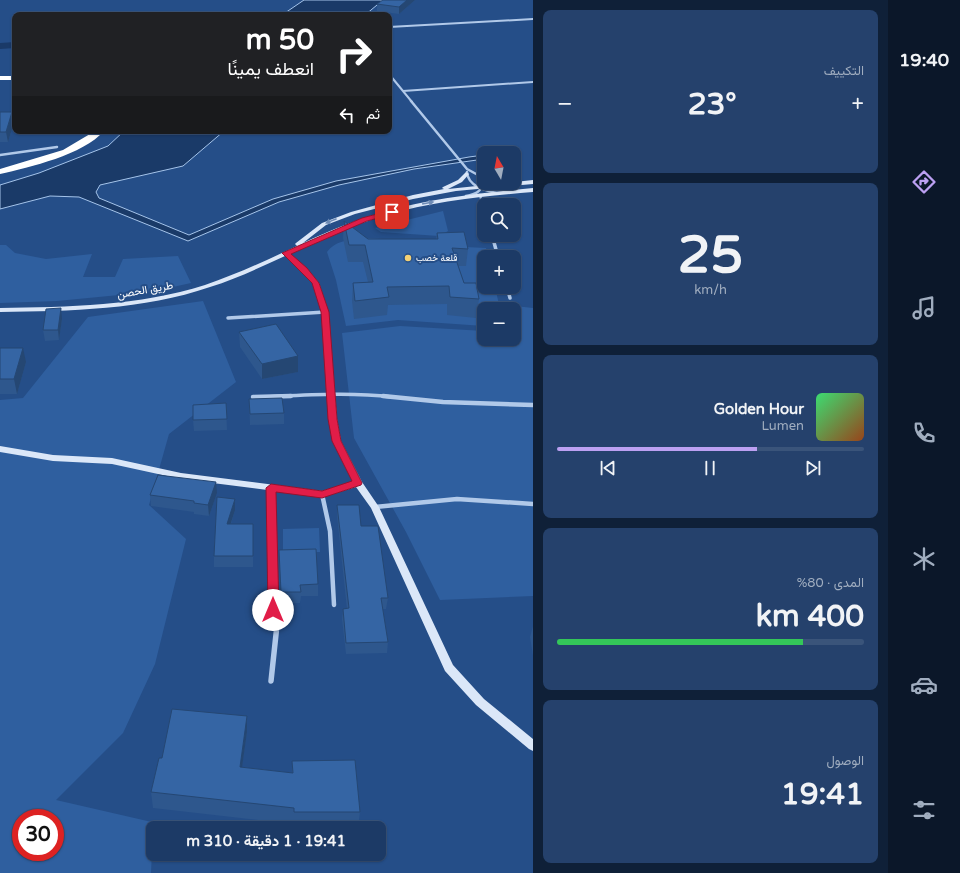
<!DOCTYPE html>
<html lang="ar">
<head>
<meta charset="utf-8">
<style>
  body { margin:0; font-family:"Varela Round",Vazirmatn,sans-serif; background:#25416c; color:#f1f3f6; direction:rtl; height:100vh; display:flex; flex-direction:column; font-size:15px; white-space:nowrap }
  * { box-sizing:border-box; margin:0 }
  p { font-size:13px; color:#a0adbf }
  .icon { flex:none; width:22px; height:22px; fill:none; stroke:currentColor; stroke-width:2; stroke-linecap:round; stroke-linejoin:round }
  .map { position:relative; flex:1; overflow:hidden; direction:ltr }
  .sheet { display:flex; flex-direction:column; gap:10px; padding:10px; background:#0f2038; width:355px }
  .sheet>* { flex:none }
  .guide { position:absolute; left:12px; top:12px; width:380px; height:122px; border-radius:8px; box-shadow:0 1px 3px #0004,0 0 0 1px #3a547a; direction:rtl; background:#202124; color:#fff; overflow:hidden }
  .needle { width:26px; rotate:350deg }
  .tools { position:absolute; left:477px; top:146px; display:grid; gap:8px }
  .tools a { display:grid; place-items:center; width:44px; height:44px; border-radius:8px; background:#1c3a66; box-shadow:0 1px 3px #0004,0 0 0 1px #3a547a; font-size:20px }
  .speed { position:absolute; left:12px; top:809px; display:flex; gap:8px; font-size:20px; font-weight:700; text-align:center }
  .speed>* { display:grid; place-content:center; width:52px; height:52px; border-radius:50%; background:#1c3a66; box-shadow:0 1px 3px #0004,0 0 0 1px #3a547a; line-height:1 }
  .speed .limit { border:6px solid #d22; background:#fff; color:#111 }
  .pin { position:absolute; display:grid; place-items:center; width:34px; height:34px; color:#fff; margin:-17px; border-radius:8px; box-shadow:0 2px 6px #0006 }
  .me { position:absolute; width:44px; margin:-22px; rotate:0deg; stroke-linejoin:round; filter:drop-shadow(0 0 3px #0008) }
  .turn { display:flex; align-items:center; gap:14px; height:84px; padding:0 12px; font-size:18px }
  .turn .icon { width:52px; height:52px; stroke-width:2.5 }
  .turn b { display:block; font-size:28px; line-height:34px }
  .then { display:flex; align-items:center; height:38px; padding:0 12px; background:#0003; gap:8px; font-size:15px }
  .big { font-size:30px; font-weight:700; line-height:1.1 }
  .sheet .tile { flex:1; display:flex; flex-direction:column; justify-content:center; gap:6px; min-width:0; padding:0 14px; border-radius:8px; background:#25416c }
  .sheet .dial { align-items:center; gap:0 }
  .dial b { font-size:52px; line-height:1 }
  .song { display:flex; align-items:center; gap:12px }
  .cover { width:48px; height:48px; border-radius:6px; background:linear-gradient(135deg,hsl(140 70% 55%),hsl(20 70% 35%)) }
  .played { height:4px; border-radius:2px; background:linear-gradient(90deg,#bca0f2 65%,#3a547a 65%) }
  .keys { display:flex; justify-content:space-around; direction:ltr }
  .heat { display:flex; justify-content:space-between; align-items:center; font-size:22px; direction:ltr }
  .charge { height:6px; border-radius:3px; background:linear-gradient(90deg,#34c759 80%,#3a547a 0) }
  .trip { position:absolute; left:146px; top:821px; width:240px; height:40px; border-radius:8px; background:#1c3a66; box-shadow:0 1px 3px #0004,0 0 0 1px #3a547a; font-weight:700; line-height:40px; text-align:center; direction:rtl }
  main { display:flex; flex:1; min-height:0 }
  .tabs { display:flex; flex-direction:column; width:72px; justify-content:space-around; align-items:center; background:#0b1729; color:#a0adbf }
  .tabs .icon { width:28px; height:28px }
  .tabs .current { color:#bca0f2 }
  .tabs b { font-size:18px; color:#f1f3f6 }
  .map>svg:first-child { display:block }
  .green { fill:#2f5f9f; fill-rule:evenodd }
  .water { fill:#1a3a68; stroke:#a5c4ea }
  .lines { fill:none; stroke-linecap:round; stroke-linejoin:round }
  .canal { fill:#1a3a68; fill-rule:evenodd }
  .street-far4 { stroke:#b1c9e9; stroke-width:2 }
  .street-far3 { stroke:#b1c9e9; stroke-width:2.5 }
  .street-far2 { stroke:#b1c9e9; stroke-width:3.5 }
  .street-far1 { stroke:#b1c9e9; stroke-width:4.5 }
  .street { stroke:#b1c9e9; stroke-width:5.5 }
  .secondary { fill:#dbe7f8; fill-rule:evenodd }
  .highway { fill:#fff; fill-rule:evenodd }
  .wall { fill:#2e578d }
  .shaded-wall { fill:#254773 }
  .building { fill:#3565a4; stroke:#254773 }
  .oneway { fill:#6e8bb5 }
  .route { fill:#e11d48; stroke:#92132f }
  .poi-dot { fill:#f3d175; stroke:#254e88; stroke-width:1.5 }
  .labels { text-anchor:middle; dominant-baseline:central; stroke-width:4; stroke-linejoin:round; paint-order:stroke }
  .far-poi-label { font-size:9px; fill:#fff; stroke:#254e88; text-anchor:start }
  .street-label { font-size:11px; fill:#fff; stroke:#254e88 }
</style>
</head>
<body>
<main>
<nav class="tabs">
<b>19:40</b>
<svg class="icon current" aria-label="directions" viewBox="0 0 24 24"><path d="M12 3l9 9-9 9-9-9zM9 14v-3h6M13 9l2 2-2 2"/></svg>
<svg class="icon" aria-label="music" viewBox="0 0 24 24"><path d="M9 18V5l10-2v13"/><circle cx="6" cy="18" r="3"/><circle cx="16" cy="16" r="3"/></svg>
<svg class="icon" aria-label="phone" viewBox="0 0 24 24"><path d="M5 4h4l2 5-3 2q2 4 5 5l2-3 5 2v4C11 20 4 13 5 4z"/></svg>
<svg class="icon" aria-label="climate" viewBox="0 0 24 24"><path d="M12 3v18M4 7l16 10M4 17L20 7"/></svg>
<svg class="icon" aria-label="car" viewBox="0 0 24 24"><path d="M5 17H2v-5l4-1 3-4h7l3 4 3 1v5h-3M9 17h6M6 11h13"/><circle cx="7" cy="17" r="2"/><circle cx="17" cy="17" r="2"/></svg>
<svg class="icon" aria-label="filters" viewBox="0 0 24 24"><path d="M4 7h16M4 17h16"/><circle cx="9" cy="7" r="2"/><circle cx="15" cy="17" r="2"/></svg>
</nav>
<section class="sheet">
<div class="tile"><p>التكييف</p>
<div class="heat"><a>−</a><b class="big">23°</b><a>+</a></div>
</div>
<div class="tile dial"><b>25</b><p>km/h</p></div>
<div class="tile">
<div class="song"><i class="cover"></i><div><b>Golden Hour</b><p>Lumen</p></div></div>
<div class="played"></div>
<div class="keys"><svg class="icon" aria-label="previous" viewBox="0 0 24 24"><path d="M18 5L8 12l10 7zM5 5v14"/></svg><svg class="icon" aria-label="pause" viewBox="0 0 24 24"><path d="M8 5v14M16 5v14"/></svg><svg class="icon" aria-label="next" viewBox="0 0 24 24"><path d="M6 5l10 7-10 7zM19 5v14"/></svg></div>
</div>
<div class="tile"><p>المدى · 80%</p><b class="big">400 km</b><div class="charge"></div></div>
<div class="tile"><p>الوصول</p><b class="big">19:41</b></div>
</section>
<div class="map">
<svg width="533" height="873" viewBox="0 0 533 873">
  <rect width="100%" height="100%" fill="#254e88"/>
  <path class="green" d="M443 211 448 231 439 236 381 232 375 228Z
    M365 238 457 243 465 247 486 248 488 257H484V287H495L500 309H484V326L398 320 346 326 336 280 327 252C336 240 350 240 365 238Z
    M0 245H6L15 253 46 259 92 254 83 277H115L123 259 178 256 191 283 150 292 57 301 0 303Z
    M203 301 236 382 169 434 149 505 186 539 155 664 123 733 56 800 156 823V828H153L151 873H0V400L23 398 88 317ZM21 818H55V852H21Z
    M505 305 533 308V596L440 600 406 532 354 438 342 333 400 326 484 331V339H514V309H506Z
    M319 528 320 552 283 553V529Z"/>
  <path class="water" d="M304 0H383L365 15H282Z
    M124 131H224L183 166 100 185 96 192 99 198 189 235 273 199 336 181 469 157 484 155V159L414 169 339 185 279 202 188 241 79 197 50 196 0 209V185L39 173 108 146Z"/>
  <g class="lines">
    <path class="canal" d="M15 42V48L0 49V43Z"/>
    <path class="street-far4" d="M389 27 533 19
      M389 74 412 102
      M403 91 533 82"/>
    <path class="street-far3" d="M411 101 467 169 478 175 484 182C481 192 476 194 466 196
      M0 114H15
      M0 155 57 147
      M467 172C468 186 484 190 496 193
      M480 195 484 209"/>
    <path class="street-far2" d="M492 235 498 257
      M507 287 510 298
      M228 318 325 312
      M264 397C307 395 350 392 392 397"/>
    <path class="street-far1" d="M383 396 443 402 533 405
      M253 397 291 396
      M271 488 273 606
      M322 494 330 531 334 605
      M375 507 457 499 533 504"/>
    <path class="street" d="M271 681 277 625 273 605"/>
    <path class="secondary" d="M466 172 469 174 462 182 448 189 533 180V184L456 191 413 199 355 214 326 225 303 243C329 231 355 220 383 212 432 198 482 193 533 188V192C484 196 434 201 386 215 353 225 321 239 290 254L307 269 319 283 328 312 337 419 341 441 362 482 379 507 453 665 484 699 533 739V751L529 749 476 705 445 671 371 508 356 487 322 497 181 479 112 464 53 461 0 452V446L53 455 112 458 181 473 322 491 353 482 333 441 329 419 322 312 313 283 303 271 285 256C261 267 236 279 210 287 143 310 70 311 0 312V308C68 307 139 306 205 285 237 274 267 260 297 246L295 244 296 243 322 223 351 212 413 195 444 189 442 188 443 187 458 180Z
      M476 174 484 175V179L476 176Z"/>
    <path class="highway" d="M0 76H15V80H0Z
      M95 131H104C83 155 30 167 0 174V169L63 150Z"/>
  </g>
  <path class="wall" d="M415 0 399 14 377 11V4Z
    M0 112H12L14 122 8 142H0Z
    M344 221 368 239H436L437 233 468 249 466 266H458L464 283 479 299 476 318 447 315V304L388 305 387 315 354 319 352 301 353 283 368 282 363 262H348L343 238Z
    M62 319 59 340 45 341 43 330Z
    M239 332 298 372 262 379 240 347Z
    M0 348 26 362 17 394H0Z
    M249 399 284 413V424L250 425Z
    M226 403 227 430 194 431 193 420Z
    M217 493 209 516 194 514V512L151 506 150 495Z
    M337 505 361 526 388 598 386 609H383L388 642 387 653 346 654 342 619 343 609H347L337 516Z
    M235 510 231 524H253V567H214V556Z
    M279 550 318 584V596H301L300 603 280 604Z
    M533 626V656L530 637Z
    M247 732 242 767 292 773V761L360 812 358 827 294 828V824L153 808 151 792 162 758Z"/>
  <path class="shaded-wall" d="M407 0H415L399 14V7Z
    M12 112 14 122 8 142 6 132Z
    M61 308 62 319 59 340 58 330Z
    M23 348 26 362 17 394 14 379Z
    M298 356V372L262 379V364Z
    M216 482 217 493 209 516 208 505Z
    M235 499V510L227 535V524Z
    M247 716V732L240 782V767Z"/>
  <path class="building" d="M383 0H407L399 7 377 4Z
    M0 112H12L6 132H0Z
    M344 221 368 239H438L437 233 464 232 468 249 452 248 464 283H476L479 299 450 297 449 286 387 287 389 297 355 301 353 283 373 282 365 245H349Z
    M61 308 58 330H43L46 309Z
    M276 324 298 356 262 364 239 332Z
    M0 348H23L14 379H0Z
    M282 398 284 413 250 414 249 399Z
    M226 403 227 419 193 420V405Z
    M158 475 216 482 208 505 194 503V501L150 495Z
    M217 497 235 499 227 524H253V556H214Z
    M337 505H359L361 526H378L388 598H381L388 642 346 643 343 609 349 608Z
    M316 549 318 584 300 585 301 592H281L279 550Z
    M172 709 247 716 240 767 293 773 292 761 355 760 360 812H294V808L151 792 159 758H162Z"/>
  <defs><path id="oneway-solid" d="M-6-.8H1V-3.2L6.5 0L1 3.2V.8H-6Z"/></defs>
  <g class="oneway">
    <use href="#oneway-solid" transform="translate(428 203) rotate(-10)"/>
    <use href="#oneway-solid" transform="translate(331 221) rotate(158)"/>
  </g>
  <path class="route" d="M392 210 395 212 394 214 367 221 291 254 307 268 319 283 329 312 337 419 341 441 362 483 361 485 322 498 276 492 279 610 277 613H269L268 610 266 488 271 484 322 491 352 481 332 441 328 419 321 312 312 283 282 253 362 218Z"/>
  <circle class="poi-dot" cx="408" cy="258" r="4"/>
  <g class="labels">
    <g class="far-poi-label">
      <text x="416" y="258">قلعة خصب</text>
    </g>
    <g class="street-label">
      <text transform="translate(145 290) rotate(-10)">طريق الحصن</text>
    </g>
  </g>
</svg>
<div class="tools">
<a><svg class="needle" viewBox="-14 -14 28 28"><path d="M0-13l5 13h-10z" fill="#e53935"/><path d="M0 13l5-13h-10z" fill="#a0adbf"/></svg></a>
<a><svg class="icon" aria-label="search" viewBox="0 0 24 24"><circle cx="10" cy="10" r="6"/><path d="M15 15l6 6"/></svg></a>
<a>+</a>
<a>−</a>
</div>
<div class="speed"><div class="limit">30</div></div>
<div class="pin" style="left:392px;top:212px;background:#d93025"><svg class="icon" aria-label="arrive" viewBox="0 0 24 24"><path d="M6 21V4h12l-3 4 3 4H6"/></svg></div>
<svg class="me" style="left:273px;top:610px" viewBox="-20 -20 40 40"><circle r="19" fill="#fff"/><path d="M0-13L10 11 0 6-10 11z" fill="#e11d48"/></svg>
<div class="trip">19:41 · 1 دقيقة · 310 m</div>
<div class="guide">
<div class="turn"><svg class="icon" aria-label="right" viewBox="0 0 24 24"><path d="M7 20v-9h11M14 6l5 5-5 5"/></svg><div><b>50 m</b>انعطف يمينًا</div></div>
<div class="then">ثم<svg class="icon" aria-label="left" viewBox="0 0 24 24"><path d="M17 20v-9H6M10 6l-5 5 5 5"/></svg></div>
</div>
</div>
</main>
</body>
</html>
